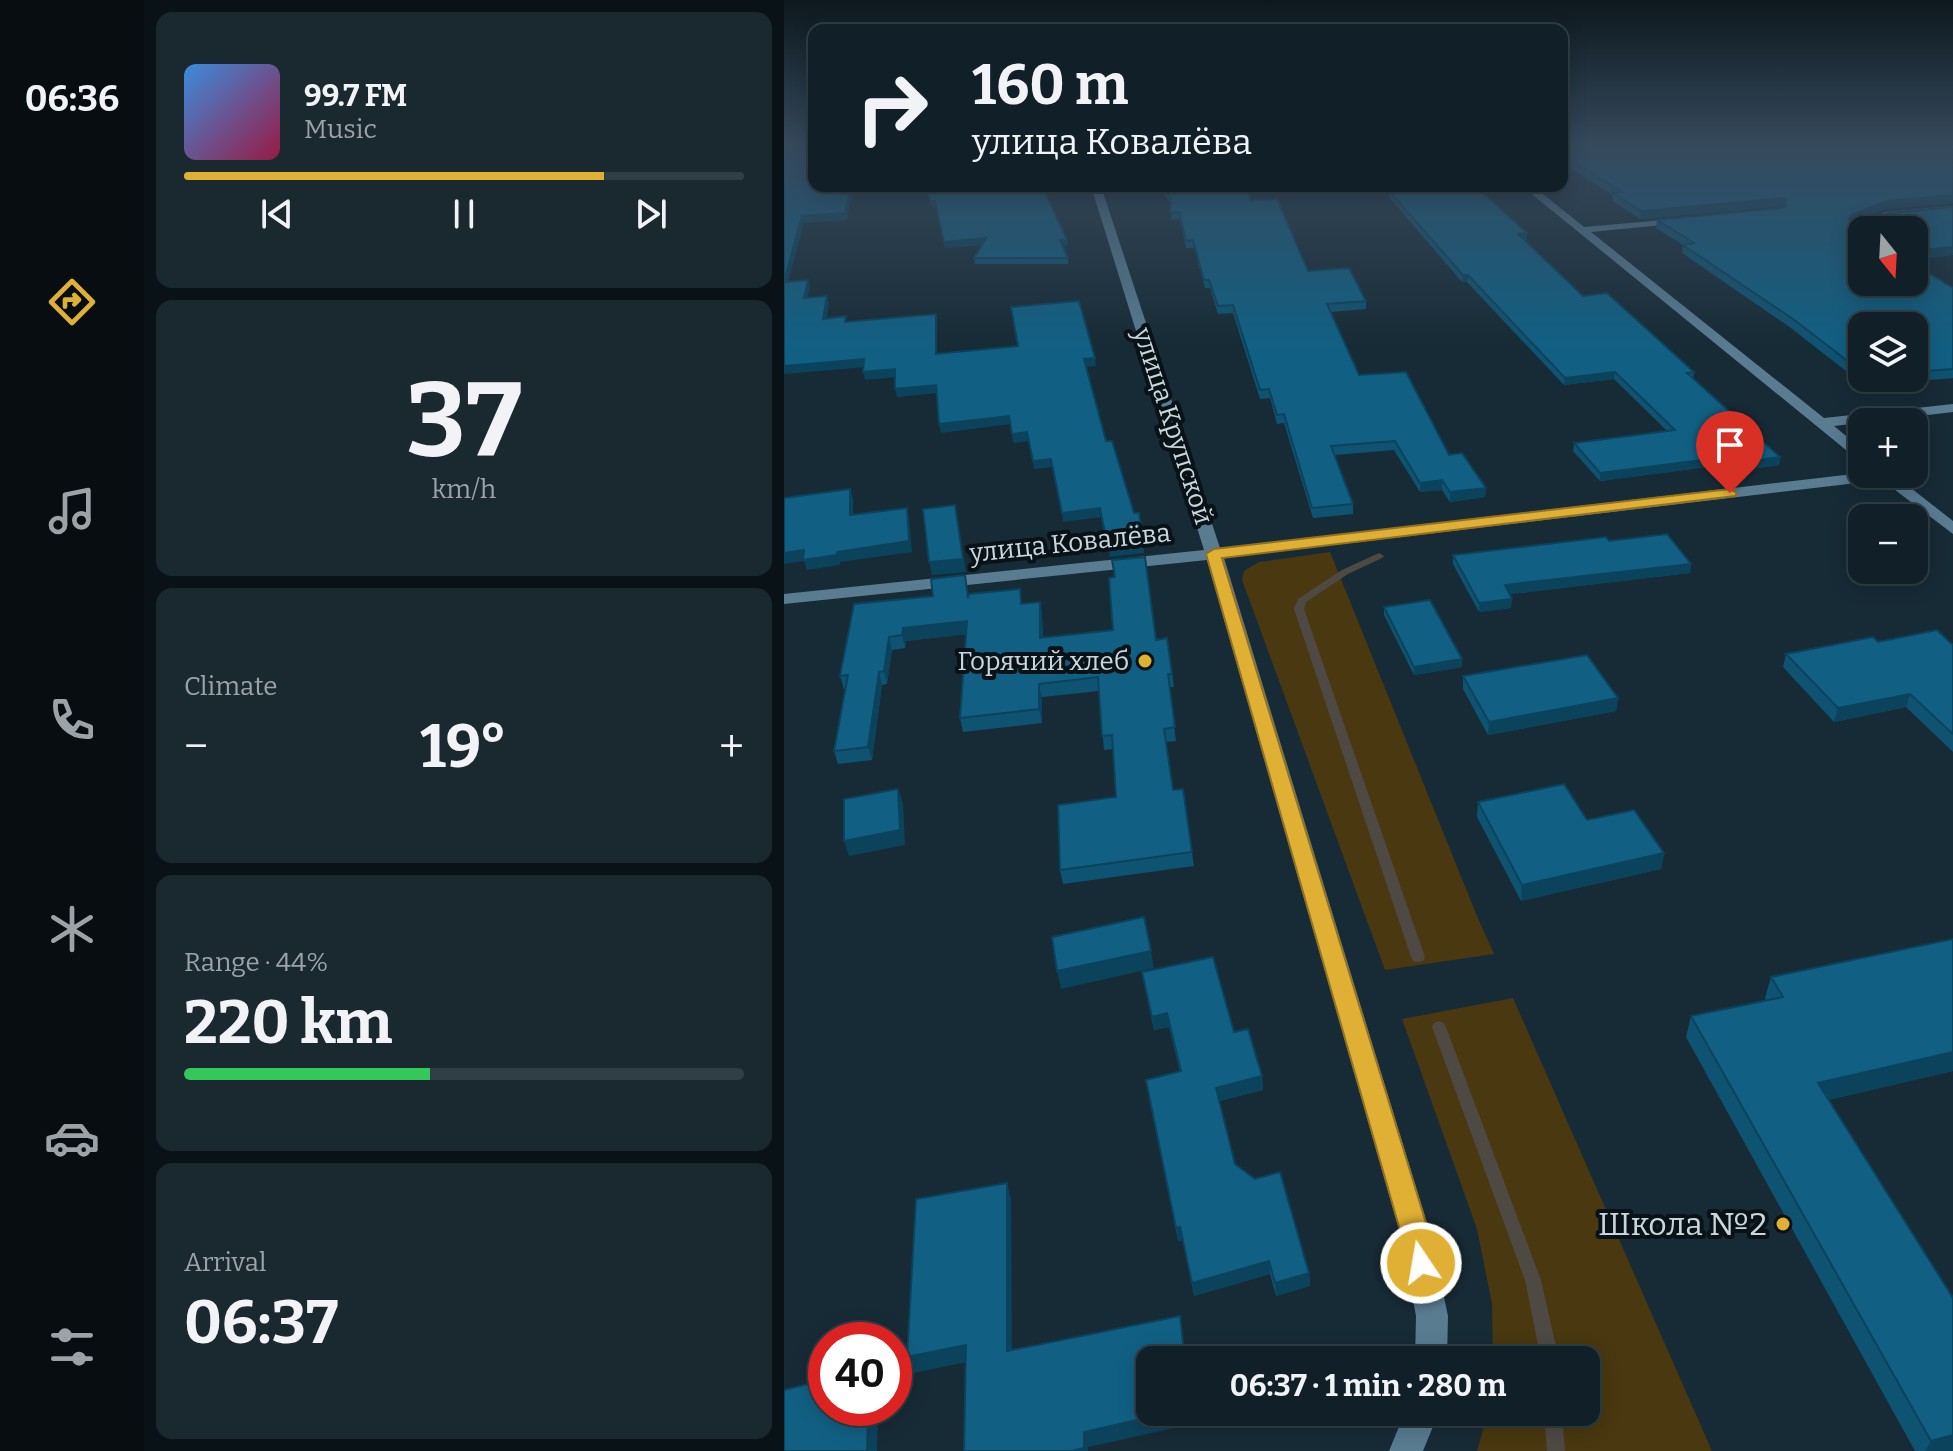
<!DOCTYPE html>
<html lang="en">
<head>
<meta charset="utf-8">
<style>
  body { margin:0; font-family:Bitter,serif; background:#1a2830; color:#f1f3f6; height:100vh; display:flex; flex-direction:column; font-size:30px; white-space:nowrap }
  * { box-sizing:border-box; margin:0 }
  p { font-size:26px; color:#9ca3a8 }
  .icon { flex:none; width:44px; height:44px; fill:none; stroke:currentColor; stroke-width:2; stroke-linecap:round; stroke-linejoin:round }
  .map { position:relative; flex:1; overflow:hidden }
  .sheet { display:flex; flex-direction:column; gap:12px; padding:12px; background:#091216; width:640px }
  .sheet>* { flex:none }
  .top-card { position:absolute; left:24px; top:24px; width:760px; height:168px; border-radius:16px; box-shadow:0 4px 20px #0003,0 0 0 2px #303e45; background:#112028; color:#f1f3f6; overflow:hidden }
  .needle { width:52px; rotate:162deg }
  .buttons { position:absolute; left:1064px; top:216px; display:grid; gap:16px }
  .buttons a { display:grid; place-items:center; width:80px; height:80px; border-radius:16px; background:#112028; box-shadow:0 4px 20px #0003,0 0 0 2px #303e45; font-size:40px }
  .speed { position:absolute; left:24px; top:1322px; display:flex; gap:16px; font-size:40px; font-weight:700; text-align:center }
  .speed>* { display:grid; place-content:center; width:104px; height:104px; border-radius:50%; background:#112028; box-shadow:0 4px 20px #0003,0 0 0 2px #303e45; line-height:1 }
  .speed .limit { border:12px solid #d22; background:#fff; color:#111 }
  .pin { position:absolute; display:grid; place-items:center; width:68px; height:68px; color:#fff; margin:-82px -34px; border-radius:50% 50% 50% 0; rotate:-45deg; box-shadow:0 0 8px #0007 }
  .pin .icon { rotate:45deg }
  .me { position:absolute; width:88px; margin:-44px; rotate:348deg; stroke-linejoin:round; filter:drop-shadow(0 0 6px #0008) }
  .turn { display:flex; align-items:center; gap:28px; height:168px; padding:0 32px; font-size:36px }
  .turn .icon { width:104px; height:104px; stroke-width:2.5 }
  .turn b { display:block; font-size:56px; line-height:68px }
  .big { font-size:60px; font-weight:700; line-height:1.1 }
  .sheet .widget { flex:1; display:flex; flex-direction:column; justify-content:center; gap:12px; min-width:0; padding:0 28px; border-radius:16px; background:#1a2830 }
  .sheet .dial { align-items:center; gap:0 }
  .dial b { font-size:104px; line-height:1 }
  .song { display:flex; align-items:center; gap:24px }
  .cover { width:96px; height:96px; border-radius:12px; background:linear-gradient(135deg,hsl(210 70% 55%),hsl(340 70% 35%)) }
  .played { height:8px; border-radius:4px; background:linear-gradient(90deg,#e0b034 75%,#303e45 75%) }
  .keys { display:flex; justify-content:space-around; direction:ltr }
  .heat { display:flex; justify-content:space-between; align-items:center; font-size:44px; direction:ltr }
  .charge { height:12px; border-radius:6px; background:linear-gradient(90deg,#34c759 44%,#303e45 0) }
  .trip { position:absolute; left:352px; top:1346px; width:464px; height:80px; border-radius:16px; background:#112028; box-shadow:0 4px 20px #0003,0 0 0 2px #303e45; font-weight:700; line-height:80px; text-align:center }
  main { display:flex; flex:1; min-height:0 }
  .menu { display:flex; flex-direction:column; width:144px; justify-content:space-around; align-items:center; background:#070d10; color:#9ca3a8 }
  .menu .icon { width:56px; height:56px }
  .menu .current { color:#e0b034 }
  .menu b { font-size:36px; color:#f1f3f6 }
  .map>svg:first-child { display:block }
  .green { fill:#493810 }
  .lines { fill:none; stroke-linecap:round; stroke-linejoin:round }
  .stream { fill:#4e4a43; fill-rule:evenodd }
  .minor { fill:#597c91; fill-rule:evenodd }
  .wall { fill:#0f5372; fill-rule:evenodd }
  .shaded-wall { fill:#0c435c }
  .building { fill:#116084; stroke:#0c435c; stroke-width:2 }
  .route { fill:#e0b034; stroke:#927222; stroke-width:2 }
  .poi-dot { fill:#e0b034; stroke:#091217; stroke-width:3 }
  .labels { text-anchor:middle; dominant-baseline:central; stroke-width:8; stroke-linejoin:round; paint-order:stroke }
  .street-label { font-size:26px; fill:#cad6de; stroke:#091217 }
  .poi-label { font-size:26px; fill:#cad6de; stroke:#091217; text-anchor:end }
  .near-poi-label { font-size:32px; fill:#cad6de; stroke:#091217; text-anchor:end }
</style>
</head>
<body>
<main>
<nav class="menu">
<b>06:36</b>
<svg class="icon current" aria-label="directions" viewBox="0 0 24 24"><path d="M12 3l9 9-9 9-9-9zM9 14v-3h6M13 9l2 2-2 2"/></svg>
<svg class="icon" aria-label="music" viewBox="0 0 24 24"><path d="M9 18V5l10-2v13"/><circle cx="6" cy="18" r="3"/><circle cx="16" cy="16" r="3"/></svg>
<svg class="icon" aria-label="phone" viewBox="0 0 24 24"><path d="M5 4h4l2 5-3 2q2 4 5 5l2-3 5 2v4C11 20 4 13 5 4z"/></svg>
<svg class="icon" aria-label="climate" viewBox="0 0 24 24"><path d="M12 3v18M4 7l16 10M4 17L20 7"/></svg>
<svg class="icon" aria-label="car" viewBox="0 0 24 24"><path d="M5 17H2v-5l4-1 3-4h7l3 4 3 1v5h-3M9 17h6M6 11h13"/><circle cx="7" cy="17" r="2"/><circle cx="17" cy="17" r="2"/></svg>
<svg class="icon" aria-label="filters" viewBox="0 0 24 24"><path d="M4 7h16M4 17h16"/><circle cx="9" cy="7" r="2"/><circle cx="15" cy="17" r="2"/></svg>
</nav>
<section class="sheet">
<div class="widget">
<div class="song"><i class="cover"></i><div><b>99.7 FM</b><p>Music</p></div></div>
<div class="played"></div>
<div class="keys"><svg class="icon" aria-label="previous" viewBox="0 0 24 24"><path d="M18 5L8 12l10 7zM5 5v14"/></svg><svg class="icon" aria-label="pause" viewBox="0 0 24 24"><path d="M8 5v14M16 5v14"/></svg><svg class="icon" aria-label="next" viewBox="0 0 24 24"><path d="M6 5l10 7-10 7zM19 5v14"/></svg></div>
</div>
<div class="widget dial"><b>37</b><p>km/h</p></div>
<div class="widget"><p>Climate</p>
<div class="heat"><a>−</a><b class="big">19°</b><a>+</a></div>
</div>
<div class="widget"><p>Range · 44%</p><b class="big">220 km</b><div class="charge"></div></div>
<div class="widget"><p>Arrival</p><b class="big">06:37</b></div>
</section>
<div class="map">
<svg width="1169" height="1451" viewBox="0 0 1169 1451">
  <rect width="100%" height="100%" fill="#172b36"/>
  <path class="green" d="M546 552 693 916 710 954 601 970 458 580 460 571 475 562Z
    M729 998 928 1451H693L704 1412H802V1360H709L708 1304 693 1229 618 1019Z"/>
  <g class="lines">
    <path class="stream" d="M595 553 600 556 598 558 564 574 522 602 520 609 641 957 639 961 634 962 629 961 627 957 510 609 514 599 558 570Z
      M655 1021 660 1023 662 1027 757 1280 775 1360H757L741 1280 648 1027 650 1023Z
      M760 1412H778L781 1451H763Z"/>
    <path class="minor" d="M307 186H317L436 548 1078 473 1109 474 1169 521V534L1098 480 440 558 647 1236 664 1316 663 1360H631L632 1316 617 1236 423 560 0 604V594L420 550Z
      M738 186H749L800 227 902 218V222L898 223 807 232 1040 418 1169 404V412L1050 426 1078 449V460L1073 459Z
      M1169 206V212L1103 218 1071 229 1066 226 1102 212Z
      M621 1412H655L639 1451H605Z"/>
  </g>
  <path class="wall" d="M778 145H1169V203L1101 209 1069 222 1071 224 1130 230 1078 282 1169 288V378L1081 386 1007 328 898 253 899 245 872 228 873 220 996 208 1000 206 856 219 828 201 829 195 778 163ZM1078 326H1130V378H1078Z
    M143 186 283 240 284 246H278L284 258V264H191L190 258 198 245 161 248 152 206 148 207Z
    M375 186H463L466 200 524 271 582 301V309L546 312 575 375 702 488 701 497 666 502 658 490 636 492 610 450 551 455 569 504V514L529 518 500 423 493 424 486 398 476 399 449 313 434 314 426 288H421L410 248H402L396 219 387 220V205Z
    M602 186H691L743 233V240H740L799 296 910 372 909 379 996 457 995 465 946 472 939 465 816 481 789 451 790 443 883 431 830 379 780 385 683 282H678L605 197V191H607Z
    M825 541 907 564 906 573 726 594 727 608 695 612 669 564V555Z
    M328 560 372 640 383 638 390 687H385L392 741 382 742 389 790 399 789 410 866 279 884 276 870 332 797 329 749 320 750 315 691 258 697V723L179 732 176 718 182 634 122 641 121 648 108 650 103 684 98 685 88 760 54 764 50 751 62 689H60L56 676 70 604 185 594 239 604 256 602 258 615 259 637 329 630 330 577Z
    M600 607 678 667 630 675 600 615Z
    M1169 645V752L1122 707 1050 722 999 667 1002 654Z
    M679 676 834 698 832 711 704 735 679 689Z
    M694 802 803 820 880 853 877 869 737 901 693 817Z
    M1169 939V1071L1044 1100 1169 1298V1451H1131L902 1037 907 1016 982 1000 981 998 987 977Z
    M358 972 450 1032 478 1076 479 1090 435 1101 451 1164 525 1273 526 1286 492 1296 486 1274 410 1296 399 1240 394 1241 364 1093 396 1072 385 1027 370 1030Z"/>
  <path class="shaded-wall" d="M67 186H70L63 220 20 223 2 290 0 282 18 216Z
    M1169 195V203L1101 209 1065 223 1063 227 1067 215 1103 201Z
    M1001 198 1000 206 856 219 857 211Z
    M146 201H151L152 206 148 207Z
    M743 233V240H734V234Z
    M202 238 203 244 161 248 160 242Z
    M276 240H283L284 246H277Z
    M1169 247V255L1130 260V251Z
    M679 275H684L683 282H678Z
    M24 280 26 287 22 306 20 298Z
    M43 296 45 304 41 326 39 319Z
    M152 314 153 321V362L152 354Z
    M311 358 312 366 301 367 300 359Z
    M80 359 82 367 0 374V366Z
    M111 369 113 377 81 380 79 372Z
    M831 372 830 379 780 385 781 378Z
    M152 385 154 393 113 397 111 389Z
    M225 416 226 424 157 433 155 424Z
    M243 432 245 441 229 443 228 434Z
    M941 457 939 465 816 481V473Z
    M996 457 995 465 946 472 948 464Z
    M267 459 269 467 250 469 249 461Z
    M658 480V490L636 492V483Z
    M702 488 701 497 666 502V492Z
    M66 489 69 499V526L66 515Z
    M171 505 182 572 148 575 145 562Z
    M123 508 125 518 128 552 56 562V565L23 570 20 561 0 564V553L20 550 53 552Z
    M316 508 317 517 279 522 278 513Z
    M359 544 360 553 326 557 324 548Z
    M907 564 906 573 720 595 721 585Z
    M728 599 727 608 695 612V603Z
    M256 602 258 615 259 651 256 638Z
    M183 621 186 634 122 641 121 648 118 635 119 628Z
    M105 637 108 650 103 684 100 671Z
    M678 659V667L630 675V667Z
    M95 672 98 685 88 760 84 747Z
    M255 684 258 697V723L255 709Z
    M1126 694 1122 707 1050 722 1054 708Z
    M834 698 832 711 704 735 705 722Z
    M114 789 119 803 121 845 65 856 60 841Z
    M880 853 877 869 737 901 738 885Z
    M367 951 370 968 277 989 273 971Z
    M383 1013 385 1027 370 1030 368 1017Z
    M1169 1052V1071L1027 1104 1034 1083Z
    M478 1076 479 1090 433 1101 432 1088Z
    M223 1183 227 1199 228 1367 223 1351Z
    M396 1227 399 1240 394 1241 392 1228Z
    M485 1261 486 1274 410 1296 408 1283Z
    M525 1273 526 1286 492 1296 491 1283Z
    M182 1345 188 1361 129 1373 123 1357Z
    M84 1408H94L93 1451H83Z
    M388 1412H407L409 1424 304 1447V1451H288L300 1432Z
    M1169 1435V1451H1141L1147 1441Z"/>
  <path class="building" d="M0 145H30V186H67L61 213 18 216 0 282 24 280 20 298 43 296 39 319 62 316 61 322 152 314V354L234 346 227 307 295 301 311 358 300 359 322 441H328L350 513H355L359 544 324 548 316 508 278 513 267 459 249 461 243 432 228 434 225 416 155 424 152 385 111 389V369L79 372 80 359 0 366Z
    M778 145H1169V195L1103 201 1067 215 1065 219 1071 224 1106 213 1169 207V247L1130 251V230H1078V282H1130V264L1169 288V369L1130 372V326H1078V372L1009 319 899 245 910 243 873 220 996 208 1002 206 1001 198 857 211 829 193 838 192 778 155Z
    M143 186H258L283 240H276L284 258H190L202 238 160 242 151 201H146Z
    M379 186H463L466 200 493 199 524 271 565 268 582 301 543 304 575 375 622 372 665 455 678 453 702 488 666 492 658 480 636 483 611 441 547 446 569 504 528 508 500 414 493 415 485 389 476 390 449 305 434 306 425 280H420L409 240 402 241 395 212 386 213 387 199Z
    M608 186H691L743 233 734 234 799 296 823 293 910 372 903 373 996 457 948 464 941 457 816 473 790 443 891 430 831 372 781 378 684 275H679L605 191H613Z
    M66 489V515L123 508 125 541 53 552V555L19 560 20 550 0 553V498Z
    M171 505 179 559 145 562 139 509Z
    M883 534 907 564 721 585 728 599 695 603 669 555 822 537 825 541Z
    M361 557 372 640 383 638 388 674H384L391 727 380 729 389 790 399 789 408 852 276 870 274 805 332 797 328 735 318 736 314 677 255 684V709L176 718 183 621 119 628 118 635 105 637 100 671 95 672 84 747 50 751 64 675 56 676 70 604 149 596 147 579 181 575 184 598 185 594 236 589 237 604 256 602V638L329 630 325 578 331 577 328 560Z
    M646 600 678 659 630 667 600 607Z
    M1153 630 1169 645V734L1126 694 1054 708 1002 654 1089 637 1094 642Z
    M803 655 834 698 705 722 679 676Z
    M780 784 803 820 850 810 880 853 738 885 694 802Z
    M114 789 116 830 60 841V799Z
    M360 917 367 951 273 971 268 937Z
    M1169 939V1052L1034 1083 1169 1298V1435L1147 1441 907 1016 999 997 987 977Z
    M429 957 450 1032 464 1029 478 1076 432 1088 451 1164 471 1179 496 1172 525 1273 491 1283 485 1261 408 1283 396 1227 392 1228 362 1080 397 1071 383 1013 368 1017 358 972Z
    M223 1183V1351L396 1316 401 1360H366V1412H388L300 1432V1448L288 1451H180L182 1345 123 1357 132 1199Z
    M42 1366V1408H84L83 1451H0V1390L24 1384V1371Z"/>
  <linearGradient id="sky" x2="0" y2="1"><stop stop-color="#0d181e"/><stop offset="0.42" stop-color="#364a5d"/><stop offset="1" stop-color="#364a5d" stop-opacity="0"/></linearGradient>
  <rect width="1169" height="348" fill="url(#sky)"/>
  <path class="route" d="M946 489 953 493 951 496 438 558 646 1236 651 1263 647 1272 637 1275 628 1272 422 554 430 549Z"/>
  <g class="poi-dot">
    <circle cx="361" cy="661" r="8"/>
    <circle cx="999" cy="1224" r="8"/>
  </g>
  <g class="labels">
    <g class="street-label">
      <text transform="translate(389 426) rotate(72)">улица Крупской</text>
      <text transform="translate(286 543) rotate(-6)">улица Ковалёва</text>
    </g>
    <g class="poi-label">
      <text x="345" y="661">Горячий хлеб</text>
    </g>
    <g class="near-poi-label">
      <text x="983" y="1224">Школа №2</text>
    </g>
  </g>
</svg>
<div class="buttons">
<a><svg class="needle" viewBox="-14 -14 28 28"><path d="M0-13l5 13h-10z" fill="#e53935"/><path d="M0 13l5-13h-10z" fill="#9ca3a8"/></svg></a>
<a><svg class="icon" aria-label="layers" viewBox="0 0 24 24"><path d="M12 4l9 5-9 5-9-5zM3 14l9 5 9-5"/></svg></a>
<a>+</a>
<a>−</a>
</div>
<div class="speed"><div class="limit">40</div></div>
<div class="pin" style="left:946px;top:493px;background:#d93025"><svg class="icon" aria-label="arrive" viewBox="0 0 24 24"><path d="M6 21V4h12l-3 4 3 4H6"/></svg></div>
<svg class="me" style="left:637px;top:1263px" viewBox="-20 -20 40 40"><circle r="17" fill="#e0b034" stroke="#fff" stroke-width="3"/><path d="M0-11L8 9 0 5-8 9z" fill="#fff"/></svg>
<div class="trip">06:37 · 1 min · 280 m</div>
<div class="top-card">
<div class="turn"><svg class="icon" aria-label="right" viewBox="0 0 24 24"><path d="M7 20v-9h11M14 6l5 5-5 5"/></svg><div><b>160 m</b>улица Ковалёва</div></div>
</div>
</div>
</main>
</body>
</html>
